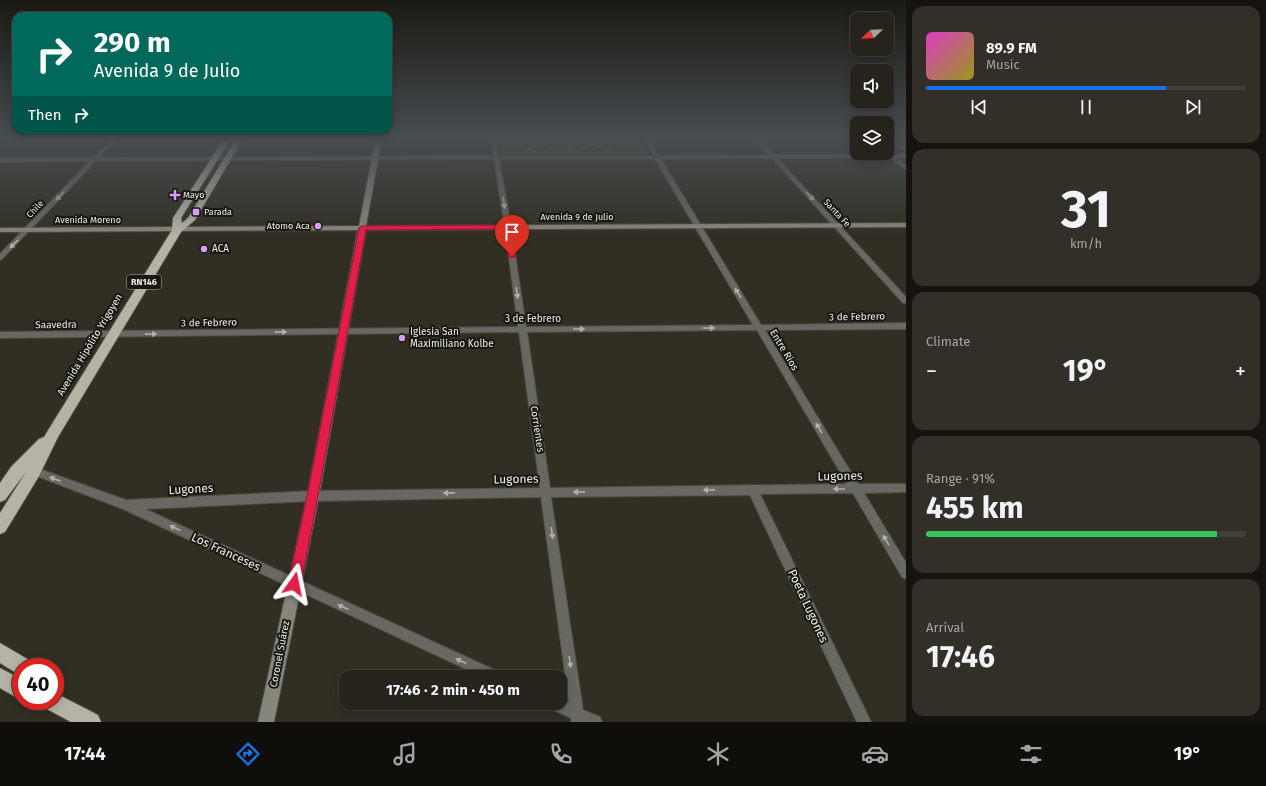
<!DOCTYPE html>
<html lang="en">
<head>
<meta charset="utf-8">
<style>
  body { margin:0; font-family:"Fira Sans",sans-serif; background:#312f28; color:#f1f3f6; height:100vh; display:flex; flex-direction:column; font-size:15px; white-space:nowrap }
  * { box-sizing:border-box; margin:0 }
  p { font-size:13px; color:#a3a4a3 }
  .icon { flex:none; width:22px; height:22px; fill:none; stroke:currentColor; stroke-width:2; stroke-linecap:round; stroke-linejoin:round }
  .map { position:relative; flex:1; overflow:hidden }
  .sheet { display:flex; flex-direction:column; gap:6px; padding:6px; background:#14130f; width:360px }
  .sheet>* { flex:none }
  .top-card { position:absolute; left:12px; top:12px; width:380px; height:122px; border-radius:12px; box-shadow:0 2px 10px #0003,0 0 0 1px #42403a; background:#00695c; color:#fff; overflow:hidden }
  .needle { width:26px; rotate:247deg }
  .fabs { position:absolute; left:850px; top:12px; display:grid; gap:8px }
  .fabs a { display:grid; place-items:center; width:44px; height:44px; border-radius:8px; background:#25231b; box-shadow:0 2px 10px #0003,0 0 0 1px #42403a; font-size:20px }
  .speed { position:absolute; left:12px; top:658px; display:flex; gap:8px; font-size:20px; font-weight:700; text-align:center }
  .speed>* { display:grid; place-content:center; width:52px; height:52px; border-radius:50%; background:#25231b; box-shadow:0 2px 10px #0003,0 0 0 1px #42403a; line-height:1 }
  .speed .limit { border:6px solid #d22; background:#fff; color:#111 }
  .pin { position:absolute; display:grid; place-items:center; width:34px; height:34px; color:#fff; margin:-41px -17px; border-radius:50% 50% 50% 0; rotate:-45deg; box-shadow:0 0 4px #0007 }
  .pin .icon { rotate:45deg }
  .me { position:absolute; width:44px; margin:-22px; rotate:12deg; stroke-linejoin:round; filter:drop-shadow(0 0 3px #0008) }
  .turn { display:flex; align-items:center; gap:14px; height:84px; padding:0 16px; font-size:18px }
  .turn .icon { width:52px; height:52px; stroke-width:2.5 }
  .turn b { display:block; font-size:28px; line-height:34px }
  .then { display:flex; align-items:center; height:38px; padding:0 16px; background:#0003; gap:8px; font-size:15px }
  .big { font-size:30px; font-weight:700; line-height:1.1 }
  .sheet .tile { flex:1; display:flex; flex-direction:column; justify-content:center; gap:6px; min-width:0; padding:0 14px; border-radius:12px; background:#312f28 }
  .sheet .dial { align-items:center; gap:0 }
  .dial b { font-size:52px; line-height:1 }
  .song { display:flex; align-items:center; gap:12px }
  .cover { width:48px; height:48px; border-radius:6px; background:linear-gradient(135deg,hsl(310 70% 55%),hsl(60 70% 35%)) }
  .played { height:4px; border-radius:2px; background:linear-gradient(90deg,#1a73e8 75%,#42403a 75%) }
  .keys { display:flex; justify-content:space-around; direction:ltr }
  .heat { display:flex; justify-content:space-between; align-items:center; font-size:22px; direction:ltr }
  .charge { height:6px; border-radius:3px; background:linear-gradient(90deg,#34c759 91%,#42403a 0) }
  .trip { position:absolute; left:339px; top:670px; width:228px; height:40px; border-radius:12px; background:#25231b; box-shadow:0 2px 10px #0003,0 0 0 1px #42403a; font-weight:700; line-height:40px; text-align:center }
  .tabs { display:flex; height:64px; justify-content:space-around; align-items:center; background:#0f0e0b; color:#a3a4a3 }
  .tabs .icon { width:28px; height:28px }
  .tabs .active { color:#1a73e8 }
  .tabs b { font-size:18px; color:#f1f3f6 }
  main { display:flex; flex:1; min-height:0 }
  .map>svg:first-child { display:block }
  .green { fill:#443e16 }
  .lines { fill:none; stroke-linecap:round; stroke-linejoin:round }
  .street-casing { stroke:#4f4d43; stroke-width:2 }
  .secondary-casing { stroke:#4f4d43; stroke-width:2 }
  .highway-casing { stroke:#4f4d43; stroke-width:2 }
  .path { stroke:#86847b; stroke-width:1.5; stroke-dasharray:2 1.5; stroke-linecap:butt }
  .street { fill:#686761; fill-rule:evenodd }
  .secondary { fill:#87867d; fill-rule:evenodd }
  .highway { fill:#b5b3a5; fill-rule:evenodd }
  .oneway { fill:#b1b0aa }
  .route { fill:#e11d48; stroke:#92132f }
  .poi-dot { fill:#d89bf8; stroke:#181712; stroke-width:1.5 }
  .labels { text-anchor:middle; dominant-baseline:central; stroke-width:4; stroke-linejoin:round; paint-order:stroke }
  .far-poi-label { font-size:9px; fill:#edece5; stroke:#181712; text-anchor:start }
  .far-street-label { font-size:9px; fill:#edece5; stroke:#181712 }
  .shield { fill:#181712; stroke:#adaca6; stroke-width:1 }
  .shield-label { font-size:9px; font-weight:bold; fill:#edece5 }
  .poi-label { font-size:10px; fill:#edece5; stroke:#181712; text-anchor:start }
  .street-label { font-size:10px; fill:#edece5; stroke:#181712 }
  .near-street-label { font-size:12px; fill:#edece5; stroke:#181712 }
</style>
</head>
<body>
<main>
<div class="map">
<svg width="906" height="722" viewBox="0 0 906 722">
  <rect width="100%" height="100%" fill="#312f24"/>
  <path class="green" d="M498 137H638L649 155 501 156Z"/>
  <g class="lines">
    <g class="street-casing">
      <path id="street" d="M0 137H4L0 140Z
        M113 137H118L99 158 494 156 491 137H495L499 156H654L643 137H648L659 156 769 155 753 137H758L774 155 906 154V158H896L906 165V170L890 158H777L906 297V303H903L772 158 661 159 761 325 906 323V329L765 330 858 484H906V492L864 493 906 563V579L902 577 853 493 760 494 871 722H857L750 495 551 497 583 710 600 717 602 722H571V718L549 708 548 703H560V699L569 703 541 497 313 501 145 509 501 673 503 677H483L123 509 34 475 27 474 25 471 27 468 34 467 126 500 313 491 540 488 519 332 0 338V332L518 327 505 227 494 159 96 161 2 259 0 260V254L90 161 0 162V158H93ZM499 159H655L753 325 526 327 511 227ZM757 330 847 484 550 488 527 332Z
        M837 137 857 139V141L839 138Z
        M887 144 906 146V148L887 146Z"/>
    </g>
    <g class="secondary-casing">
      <path id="secondary" d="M376 137H382L366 226 906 223V227L366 230 319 496 274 722H258L307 496 358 230 0 232V228L359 226Z"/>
    </g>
    <g class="highway-casing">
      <path id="highway" d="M225 137H232L181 218 182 223 188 218 237 137H244L195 220 181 232 58 437 39 476 5 532 0 534V513L26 472 5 500 0 502V483L11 467 39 439 44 437 172 230 173 218Z
        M0 643 29 660 31 667H21V676L0 663Z
        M0 668 21 679V700L0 688Z
        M55 693 98 715 101 722H71L45 708 42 701H55Z"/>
    </g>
    <path class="path" d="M525 137C546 150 583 159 600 137
      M563 137 569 151
      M575 137 611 151
      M525 151 553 137"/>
    <use href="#street" class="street"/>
    <use href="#secondary" class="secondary"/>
    <use href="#highway" class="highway"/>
  </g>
  <defs><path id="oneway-solid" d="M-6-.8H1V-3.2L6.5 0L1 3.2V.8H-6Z"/></defs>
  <g class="oneway">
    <use href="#oneway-solid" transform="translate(60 196) rotate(133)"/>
    <use href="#oneway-solid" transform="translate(810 196) rotate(47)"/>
    <use href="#oneway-solid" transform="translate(504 203) rotate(81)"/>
    <use href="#oneway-solid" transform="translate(14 244) rotate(135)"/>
    <use href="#oneway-solid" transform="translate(517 293) rotate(82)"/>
    <use href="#oneway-solid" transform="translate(738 293) rotate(-121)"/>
    <use href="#oneway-solid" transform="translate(709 328)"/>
    <use href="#oneway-solid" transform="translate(579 329)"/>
    <use href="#oneway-solid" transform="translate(281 332) rotate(-1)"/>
    <use href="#oneway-solid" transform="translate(151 334) rotate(-1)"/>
    <use href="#oneway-solid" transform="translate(819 428) rotate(-121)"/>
    <use href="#oneway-solid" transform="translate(55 479) rotate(-160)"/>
    <use href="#oneway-solid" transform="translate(839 489) rotate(180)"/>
    <use href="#oneway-solid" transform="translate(709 490) rotate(179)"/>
    <use href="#oneway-solid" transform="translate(579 492) rotate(179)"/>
    <use href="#oneway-solid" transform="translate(449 493) rotate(179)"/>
    <use href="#oneway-solid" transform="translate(175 528) rotate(-155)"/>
    <use href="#oneway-solid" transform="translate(552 533) rotate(82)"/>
    <use href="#oneway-solid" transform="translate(886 540) rotate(-121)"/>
    <use href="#oneway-solid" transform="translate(343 607) rotate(-155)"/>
    <use href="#oneway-solid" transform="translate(461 661) rotate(-155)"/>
    <use href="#oneway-solid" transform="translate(570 662) rotate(82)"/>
  </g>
  <linearGradient id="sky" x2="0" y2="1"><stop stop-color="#1b1a14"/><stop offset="0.58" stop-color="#484d50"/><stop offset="1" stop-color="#484d50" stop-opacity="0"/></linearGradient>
  <rect width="906" height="238" fill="url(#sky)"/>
  <path class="route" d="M508 225 511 227 516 256 512 258 508 256 505 229 366 230 318 496 301 584 299 589 294 591 290 589 288 584 307 496 359 228 362 226Z"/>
  <g class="poi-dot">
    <path d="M173 189h4v4h4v4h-4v4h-4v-4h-4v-4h4z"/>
    <rect x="192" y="208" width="8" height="8" rx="2"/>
    <circle cx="318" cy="226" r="4"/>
    <circle cx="204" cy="249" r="4"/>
    <circle cx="402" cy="338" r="4"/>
  </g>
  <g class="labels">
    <g class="far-poi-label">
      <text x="183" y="195">Mayo</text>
      <text x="204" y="212">Parada</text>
      <text x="310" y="226" text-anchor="end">Atomo Aca</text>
    </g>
    <g class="far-street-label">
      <text transform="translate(35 209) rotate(-47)">Chile</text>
      <text transform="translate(837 213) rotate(47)">Santa Fe</text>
      <text x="577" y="217">Avenida 9 de Julio</text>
      <text x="88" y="220">Avenida Moreno</text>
    </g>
    <rect class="shield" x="127" y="275" width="34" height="14" rx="3"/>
    <g class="shield-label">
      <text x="144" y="282">RN146</text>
    </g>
    <g class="poi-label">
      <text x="212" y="249">ACA</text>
      <text x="410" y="332">Iglesia San<tspan x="410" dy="12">Maximiliano Kolbe</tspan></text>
    </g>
    <g class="street-label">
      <text transform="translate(857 317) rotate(-1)">3 de Febrero</text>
      <text x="533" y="319">3 de Febrero</text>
      <text transform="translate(209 323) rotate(-1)">3 de Febrero</text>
      <text transform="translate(56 325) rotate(-1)">Saavedra</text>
      <text transform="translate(90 345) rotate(-59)">Avenida Hipólito Yrigoyen</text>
      <text transform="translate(784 350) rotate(59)">Entre Ríos</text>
      <text transform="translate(537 429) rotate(81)">Corrientes</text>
      <text transform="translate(280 654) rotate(-79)">Coronel Suárez</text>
    </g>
    <g class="near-street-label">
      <text transform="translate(840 476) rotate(-1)">Lugones</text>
      <text transform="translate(516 479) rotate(-1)">Lugones</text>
      <text transform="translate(191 489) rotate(-3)">Lugones</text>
      <text transform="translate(226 552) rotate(25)">Los Franceses</text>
      <text transform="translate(808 606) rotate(65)">Poeta Lugones</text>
    </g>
  </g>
</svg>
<div class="fabs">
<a><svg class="needle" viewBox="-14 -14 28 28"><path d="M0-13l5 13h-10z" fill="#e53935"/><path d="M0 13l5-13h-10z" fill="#a3a4a3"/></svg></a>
<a><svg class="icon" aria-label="sound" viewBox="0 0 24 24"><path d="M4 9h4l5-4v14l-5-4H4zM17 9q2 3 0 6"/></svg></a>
<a><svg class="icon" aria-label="layers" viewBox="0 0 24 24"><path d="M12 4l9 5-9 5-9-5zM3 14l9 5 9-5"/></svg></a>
</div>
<div class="speed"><div class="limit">40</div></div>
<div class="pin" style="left:512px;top:256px;background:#d93025"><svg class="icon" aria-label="arrive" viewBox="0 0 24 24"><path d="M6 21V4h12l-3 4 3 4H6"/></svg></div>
<svg class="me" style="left:294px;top:584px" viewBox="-20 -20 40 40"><path d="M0-17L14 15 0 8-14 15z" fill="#e11d48" stroke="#fff" stroke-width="4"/></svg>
<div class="trip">17:46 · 2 min · 450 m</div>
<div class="top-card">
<div class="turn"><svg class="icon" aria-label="right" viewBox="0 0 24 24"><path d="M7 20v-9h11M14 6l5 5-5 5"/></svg><div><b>290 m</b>Avenida 9 de Julio</div></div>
<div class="then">Then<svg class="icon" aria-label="right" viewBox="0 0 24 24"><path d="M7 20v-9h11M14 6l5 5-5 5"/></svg></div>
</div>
</div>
<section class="sheet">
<div class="tile">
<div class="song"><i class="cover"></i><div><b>89.9 FM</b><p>Music</p></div></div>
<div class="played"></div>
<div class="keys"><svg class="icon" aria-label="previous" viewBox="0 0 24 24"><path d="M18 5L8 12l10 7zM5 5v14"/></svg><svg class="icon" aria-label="pause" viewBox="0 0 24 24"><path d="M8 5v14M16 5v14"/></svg><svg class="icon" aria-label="next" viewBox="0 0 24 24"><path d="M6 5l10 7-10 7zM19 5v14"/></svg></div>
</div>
<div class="tile dial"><b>31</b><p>km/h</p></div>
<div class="tile"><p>Climate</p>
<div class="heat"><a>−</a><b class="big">19°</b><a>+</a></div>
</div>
<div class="tile"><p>Range · 91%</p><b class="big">455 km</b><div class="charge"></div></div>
<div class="tile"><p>Arrival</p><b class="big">17:46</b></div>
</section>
</main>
<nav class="tabs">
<b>17:44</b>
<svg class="icon active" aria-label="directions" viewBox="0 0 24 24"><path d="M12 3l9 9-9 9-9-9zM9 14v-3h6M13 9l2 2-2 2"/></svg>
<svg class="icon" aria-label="music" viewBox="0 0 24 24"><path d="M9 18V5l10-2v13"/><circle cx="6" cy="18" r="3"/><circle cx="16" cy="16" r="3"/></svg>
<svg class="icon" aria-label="phone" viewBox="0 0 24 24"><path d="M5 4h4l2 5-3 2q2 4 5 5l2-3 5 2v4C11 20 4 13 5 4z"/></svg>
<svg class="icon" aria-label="climate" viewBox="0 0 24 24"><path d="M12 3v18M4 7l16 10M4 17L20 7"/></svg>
<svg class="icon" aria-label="car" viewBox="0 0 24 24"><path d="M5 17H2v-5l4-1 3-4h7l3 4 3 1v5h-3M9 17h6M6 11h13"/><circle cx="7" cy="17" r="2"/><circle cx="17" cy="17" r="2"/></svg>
<svg class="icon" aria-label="filters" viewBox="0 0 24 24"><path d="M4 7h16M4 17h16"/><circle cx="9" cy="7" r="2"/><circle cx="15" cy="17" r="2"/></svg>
<b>19°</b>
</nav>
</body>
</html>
